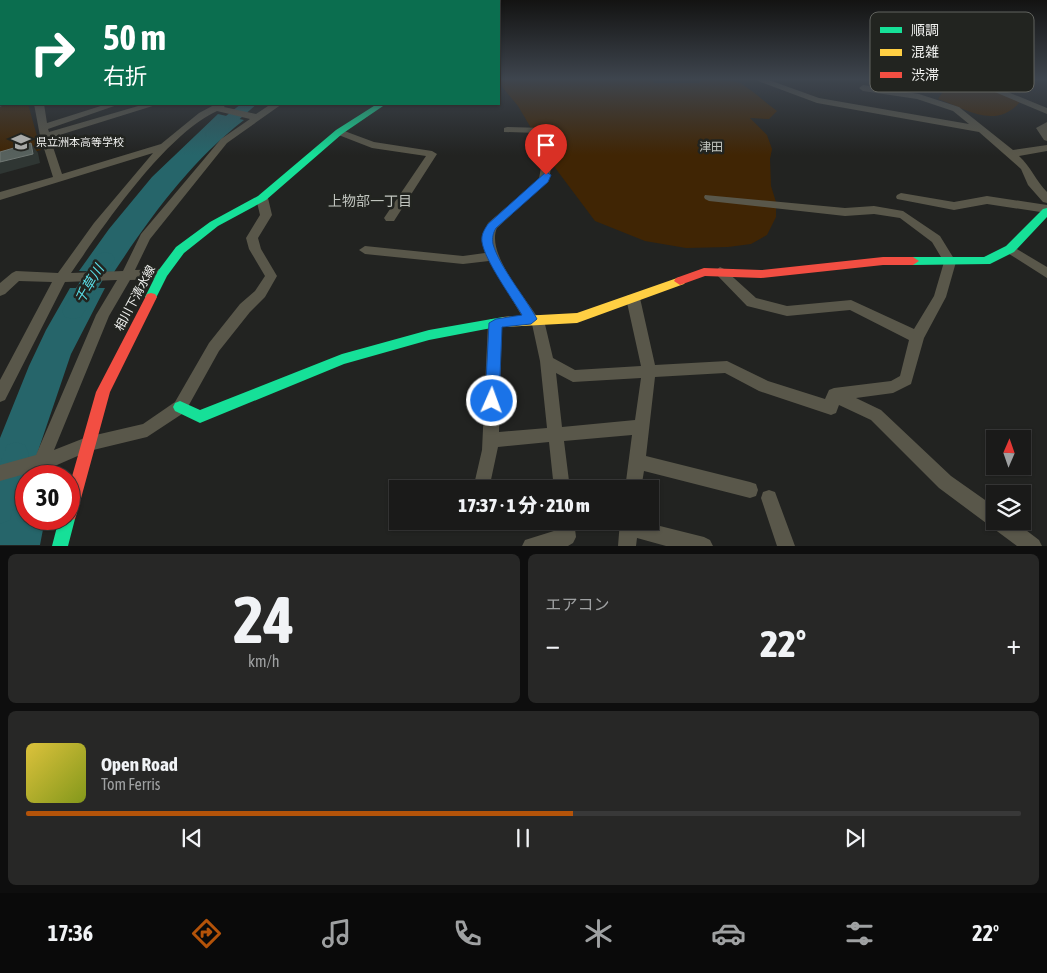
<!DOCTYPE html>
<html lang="ja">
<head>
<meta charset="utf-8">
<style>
  body { margin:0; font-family:"Asap Condensed","Noto Sans JP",sans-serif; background:#272726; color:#f1f3f6; height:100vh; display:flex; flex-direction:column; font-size:19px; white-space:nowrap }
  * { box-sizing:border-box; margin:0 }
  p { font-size:16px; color:#9fa1a2 }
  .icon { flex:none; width:28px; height:28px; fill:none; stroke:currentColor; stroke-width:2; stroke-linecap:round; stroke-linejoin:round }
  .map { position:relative; height:546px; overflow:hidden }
  .side { display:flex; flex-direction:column; gap:8px; padding:8px; background:#0e0e0e; flex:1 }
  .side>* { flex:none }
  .hud { position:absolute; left:0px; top:0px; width:500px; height:105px; box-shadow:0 1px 4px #0004,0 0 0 1px #383838; background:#0b6e4f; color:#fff; overflow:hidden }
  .needle { width:32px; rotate:2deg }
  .buttons { position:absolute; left:986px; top:430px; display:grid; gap:10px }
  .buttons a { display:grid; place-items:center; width:45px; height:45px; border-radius:0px; background:#1a1a19; box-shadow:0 1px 4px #0004,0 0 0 1px #383838; font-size:25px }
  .speed { position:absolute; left:15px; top:465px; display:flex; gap:10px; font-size:25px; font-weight:700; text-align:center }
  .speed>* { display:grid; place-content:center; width:65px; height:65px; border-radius:50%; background:#1a1a19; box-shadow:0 1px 4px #0004,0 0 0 1px #383838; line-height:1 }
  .speed .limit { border:8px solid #d22; background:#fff; color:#111 }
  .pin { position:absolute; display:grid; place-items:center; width:42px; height:42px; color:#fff; margin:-51px -21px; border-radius:50% 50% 50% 0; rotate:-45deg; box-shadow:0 0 5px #0007 }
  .pin .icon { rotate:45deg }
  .me { position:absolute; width:55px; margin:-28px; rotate:2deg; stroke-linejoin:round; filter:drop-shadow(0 0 4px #0008) }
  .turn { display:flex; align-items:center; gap:18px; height:105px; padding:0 20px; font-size:22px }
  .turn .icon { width:65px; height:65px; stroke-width:2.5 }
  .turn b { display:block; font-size:35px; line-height:42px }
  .big { font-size:38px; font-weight:800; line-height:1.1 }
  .side .widget { flex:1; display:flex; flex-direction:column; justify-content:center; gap:8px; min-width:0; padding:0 18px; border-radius:8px; background:#272726 }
  .side .dial { align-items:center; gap:0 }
  .dial b { font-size:65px; line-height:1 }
  .song { display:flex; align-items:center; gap:15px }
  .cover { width:60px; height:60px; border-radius:8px; background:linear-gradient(135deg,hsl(50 70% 55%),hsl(70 70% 35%)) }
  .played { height:5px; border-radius:2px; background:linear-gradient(90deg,#b45309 55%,#383838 55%) }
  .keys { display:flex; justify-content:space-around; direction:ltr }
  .heat { display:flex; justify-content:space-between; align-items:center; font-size:28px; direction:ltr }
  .side .tiles { flex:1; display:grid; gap:8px; grid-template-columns:1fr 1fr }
  .widget:last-child { grid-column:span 2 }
  .trip { position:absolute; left:389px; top:480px; width:270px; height:50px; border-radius:0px; background:#1a1a19; box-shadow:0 1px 4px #0004,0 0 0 1px #383838; font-weight:800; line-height:50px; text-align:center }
  .dock { display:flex; height:80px; justify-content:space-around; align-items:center; background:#0a0a0a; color:#9fa1a2 }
  .dock .icon { width:35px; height:35px }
  .dock .selected { color:#b45309 }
  .dock b { font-size:22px; color:#f1f3f6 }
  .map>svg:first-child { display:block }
  .green { fill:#402504 }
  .water { fill:#26656a }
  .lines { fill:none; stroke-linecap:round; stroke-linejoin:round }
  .river { fill:#26656a; fill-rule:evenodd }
  .street { fill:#59574a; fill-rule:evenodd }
  .fast { fill:#16e098; fill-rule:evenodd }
  .slow { fill:#ffcf43; fill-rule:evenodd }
  .jam { fill:#f24e42; fill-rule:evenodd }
  .shaded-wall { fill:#2f3633 }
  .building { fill:#57615d; stroke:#707874 }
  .route { fill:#1a73e8; stroke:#114b97 }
  .labels { text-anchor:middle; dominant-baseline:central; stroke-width:5; stroke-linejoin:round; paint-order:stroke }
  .far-poi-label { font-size:11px; fill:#f1f2f0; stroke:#222420; text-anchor:start }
  .far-quarter-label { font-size:12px; fill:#c1c5bf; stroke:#222420 }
  .street-label { font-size:12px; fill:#f1f2f0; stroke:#222420 }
  .neighbourhood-label { font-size:14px; fill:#c1c5bf; stroke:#222420 }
  .water-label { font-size:14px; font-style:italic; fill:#5be1ea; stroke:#222420 }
  .key { fill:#222420; stroke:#60625e; stroke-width:1 }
  .key-label { font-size:14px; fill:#f1f2f0 }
</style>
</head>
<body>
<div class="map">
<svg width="1047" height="546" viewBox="0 0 1047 546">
  <rect width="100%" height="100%" fill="#222321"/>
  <path class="green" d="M499 79H651L654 83H699L703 79C710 79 738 81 742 84 754 92 765 102 777 111L769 119 750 118 767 135 772 149 770 159 771 186 776 202V217L767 235 751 244 728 247 686 248 645 241 595 221 553 165 518 106 503 88Z
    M947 79C973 79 998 90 1020 102 995 130 966 109 938 99L944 90 937 84Z
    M10 104H28L41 150 0 162V107Z"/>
  <path class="water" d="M218 114 244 120C191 161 151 216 114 272L79 271 109 229 152 177Z
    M70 288H105L71 354 36 457 0 467V438L29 366 46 330Z
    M26 481V519H45L40 545H0V489Z"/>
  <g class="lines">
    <path class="river" d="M241 104H257L219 137H207L205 134 207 131Z
      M105 252 112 254 115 259 81 317 73 319 65 317 62 311 65 305 98 254Z
      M16 442 25 445 29 454 10 520 0 524V464L7 445Z"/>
    <path class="street" d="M753 79H766L819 98 969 124 953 111 917 99 863 91 859 88 863 85 919 94 959 107 1013 150 1047 145V151L1019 156C1031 167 1036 181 1047 192V203L1043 202 1028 185 1021 169 979 132 817 103Z
      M917 79H937C933 83 921 83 917 79Z
      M964 79H976L1047 108V114Z
      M1 100V104H5L0 107Z
      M34 104H44L47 123 107 104H120L48 129 49 132 145 104H159L50 138 62 174 161 144 199 113 216 104H226L224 107 256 114 271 104H282L227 143 150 239 135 270 162 269 168 274 162 279 130 280 109 316 54 450 87 437 143 424 175 402 209 343 240 304 255 291 265 276 249 249 246 238 260 215 256 198 262 194 268 198 272 215 258 238 261 249 277 276 265 297 250 312 219 351 185 412 147 437 89 451 57 465 0 481V465L36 455 96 315 117 280 65 282 5 400 0 402V380L52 282 19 281 5 294 0 296V283L12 273 16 271 58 273 94 223 153 153 0 200V192L53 177 40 136ZM217 111 250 119 221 139 141 234 123 271 71 273C105 224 164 136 217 111Z
      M1047 122V141L1044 140 1036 128Z
      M507 127 545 128 552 161 549 180 497 228C486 252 523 295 536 315L543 316 553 358 575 370 641 366 626 298 628 295H638L640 298 655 365 727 361 768 381 825 399 829 390 834 388 891 381 900 376 909 340 850 310 787 316 747 306 714 272 720 267 724 269 756 298 787 306 851 300 914 329 934 296 944 262 932 242 900 218 874 214 845 216 709 201 705 199 704 197 705 195 845 208 874 206 903 211 940 236 956 262 946 297 924 338 911 384 893 393 856 398 881 410 951 476 995 507V521H1014L1039 540 1042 546H1017L939 488 871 420 839 405 836 413 831 415 759 391 725 373 655 377 646 456 750 482 756 484 758 490 756 496 750 498 644 471 641 489H625L632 435 564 441 570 489H554L549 442 498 447 489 489H473L482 450 488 323 490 319H500L502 323 499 432 547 428 540 361 532 324 526 323 489 261 463 264 365 254 359 250 365 246 463 256 485 253 482 237 488 223 539 179 542 161 538 133 504 132V128ZM556 373 573 382 641 378 635 420 562 427Z
      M339 129 374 142 432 151 437 154 394 221H386L384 218 426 156 372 148 336 134 334 132Z
      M901 193 954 202 987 196 1047 205V213L987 204 954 210 897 199 896 197 897 195Z
      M1010 245 1047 267V278L1006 252 1004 249Z
      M769 490 775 492 795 546H777L761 498 763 492Z
      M556 521H574L576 537 573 543 568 546H522L525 540 557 530Z
      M620 521H640L704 537 710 540 713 546H666L637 538 636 546H618Z"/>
    <path class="fast" d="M377 104H386L342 134 266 200 218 226 184 253 167 276 155 300H147L145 297 158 271 176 247 210 222 258 196 336 130Z
      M1047 208V217L1014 252 990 264 913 265 907 261 913 257H984L1006 246 1043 209Z
      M503 317 507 319 509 322 507 325 429 340 344 364 200 423 175 411 173 407 175 403 180 401 200 410 342 354 429 330Z
      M69 512 73 513 75 519 68 546H52L59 519H69Z"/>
    <path class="slow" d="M680 277 686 281 684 284 577 323 503 327 499 325 497 322 499 319 503 317 577 313Z"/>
    <path class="jam" d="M883 257H913L919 261 913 265H883L761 278 705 276 680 285 674 281 676 278 704 268 761 270Z
      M151 293 155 294 157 297 110 392 77 513 75 519 69 521 64 519H69V487L96 392 147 294Z"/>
  </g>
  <path class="shaded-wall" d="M31 143 38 153 40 163 0 174V162Z"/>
  <path class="building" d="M31 143 33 154 0 162V152Z"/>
  <linearGradient id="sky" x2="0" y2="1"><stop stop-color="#131312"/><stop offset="0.51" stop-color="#3e454e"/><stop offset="1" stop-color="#3e454e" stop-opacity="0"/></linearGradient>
  <rect width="1047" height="155" fill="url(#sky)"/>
  <path class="route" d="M546 172 551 175 548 182 496 228C493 233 492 238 493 244 499 266 525 297 537 319L531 324 502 327 499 401 497 405 492 407 487 405 485 401 489 323 496 319 522 315C512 298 485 261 482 242 481 235 484 230 488 224Z"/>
  <defs>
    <g id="school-bare" transform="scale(1.5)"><path d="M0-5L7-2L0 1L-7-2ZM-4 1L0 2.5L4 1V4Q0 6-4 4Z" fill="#a9aaa8" stroke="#222420" stroke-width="2.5" paint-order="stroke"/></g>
  </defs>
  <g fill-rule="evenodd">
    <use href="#school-bare" x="21" y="142"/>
  </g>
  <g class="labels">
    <g class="far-poi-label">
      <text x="36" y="142">県立洲本高等学校</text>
    </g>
    <g class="far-quarter-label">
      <text x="711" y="147">津田</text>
    </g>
    <g class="street-label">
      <text transform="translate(135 298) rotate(-62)">相川下清水線</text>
    </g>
    <g class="neighbourhood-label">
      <text x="370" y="201">上物部一丁目</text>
    </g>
    <g class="water-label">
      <text transform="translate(89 284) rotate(-59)">千草川</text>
    </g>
  </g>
  <rect x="870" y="12" width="164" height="80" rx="8" class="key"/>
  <rect x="880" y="27" width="22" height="6" fill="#16e098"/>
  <rect x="880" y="49" width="22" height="7" fill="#ffcf43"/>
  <rect x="880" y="72" width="22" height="6" fill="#f24e42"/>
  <g class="key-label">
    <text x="911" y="35">順調</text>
    <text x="911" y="57">混雑</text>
    <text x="911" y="80">渋滞</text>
  </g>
</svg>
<div class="buttons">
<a><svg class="needle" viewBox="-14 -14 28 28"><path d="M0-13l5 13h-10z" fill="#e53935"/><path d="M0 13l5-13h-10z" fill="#9fa1a2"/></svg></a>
<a><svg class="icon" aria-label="layers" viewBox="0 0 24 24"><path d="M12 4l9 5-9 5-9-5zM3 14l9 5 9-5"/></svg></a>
</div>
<div class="speed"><div class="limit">30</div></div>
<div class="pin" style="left:546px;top:175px;background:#d93025"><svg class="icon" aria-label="arrive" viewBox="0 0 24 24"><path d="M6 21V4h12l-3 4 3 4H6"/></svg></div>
<svg class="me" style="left:492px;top:401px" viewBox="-20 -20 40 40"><circle r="17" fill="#1a73e8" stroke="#fff" stroke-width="3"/><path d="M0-11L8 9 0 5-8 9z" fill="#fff"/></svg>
<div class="trip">17:37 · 1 分 · 210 m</div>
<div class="hud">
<div class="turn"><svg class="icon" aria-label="right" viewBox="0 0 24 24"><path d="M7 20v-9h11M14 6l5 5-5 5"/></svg><div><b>50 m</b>右折</div></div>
</div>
</div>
<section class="side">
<div class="tiles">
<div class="widget dial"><b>24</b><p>km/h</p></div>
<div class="widget"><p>エアコン</p>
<div class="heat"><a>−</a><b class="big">22°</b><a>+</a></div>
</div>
<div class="widget">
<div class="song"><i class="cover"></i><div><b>Open Road</b><p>Tom Ferris</p></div></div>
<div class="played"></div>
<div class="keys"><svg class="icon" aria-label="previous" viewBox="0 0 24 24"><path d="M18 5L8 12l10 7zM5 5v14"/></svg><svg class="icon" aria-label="pause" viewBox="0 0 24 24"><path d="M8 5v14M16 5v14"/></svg><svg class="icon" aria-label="next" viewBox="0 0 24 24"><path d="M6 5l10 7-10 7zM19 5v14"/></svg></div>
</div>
</div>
</section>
<nav class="dock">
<b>17:36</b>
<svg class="icon selected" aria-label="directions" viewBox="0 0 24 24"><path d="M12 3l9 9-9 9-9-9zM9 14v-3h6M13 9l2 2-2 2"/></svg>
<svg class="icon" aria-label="music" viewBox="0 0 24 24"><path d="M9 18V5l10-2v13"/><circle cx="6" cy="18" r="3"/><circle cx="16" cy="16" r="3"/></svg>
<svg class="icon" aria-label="phone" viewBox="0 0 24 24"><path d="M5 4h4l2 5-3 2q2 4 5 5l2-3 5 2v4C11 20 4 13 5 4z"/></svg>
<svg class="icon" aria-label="climate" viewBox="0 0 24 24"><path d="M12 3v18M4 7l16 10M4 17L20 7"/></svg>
<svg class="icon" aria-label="car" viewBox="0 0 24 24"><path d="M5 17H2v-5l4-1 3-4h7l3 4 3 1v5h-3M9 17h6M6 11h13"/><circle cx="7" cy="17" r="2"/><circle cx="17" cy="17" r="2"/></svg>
<svg class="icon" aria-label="filters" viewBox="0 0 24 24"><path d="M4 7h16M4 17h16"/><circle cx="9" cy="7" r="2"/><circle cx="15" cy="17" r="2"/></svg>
<b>22°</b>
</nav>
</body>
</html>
